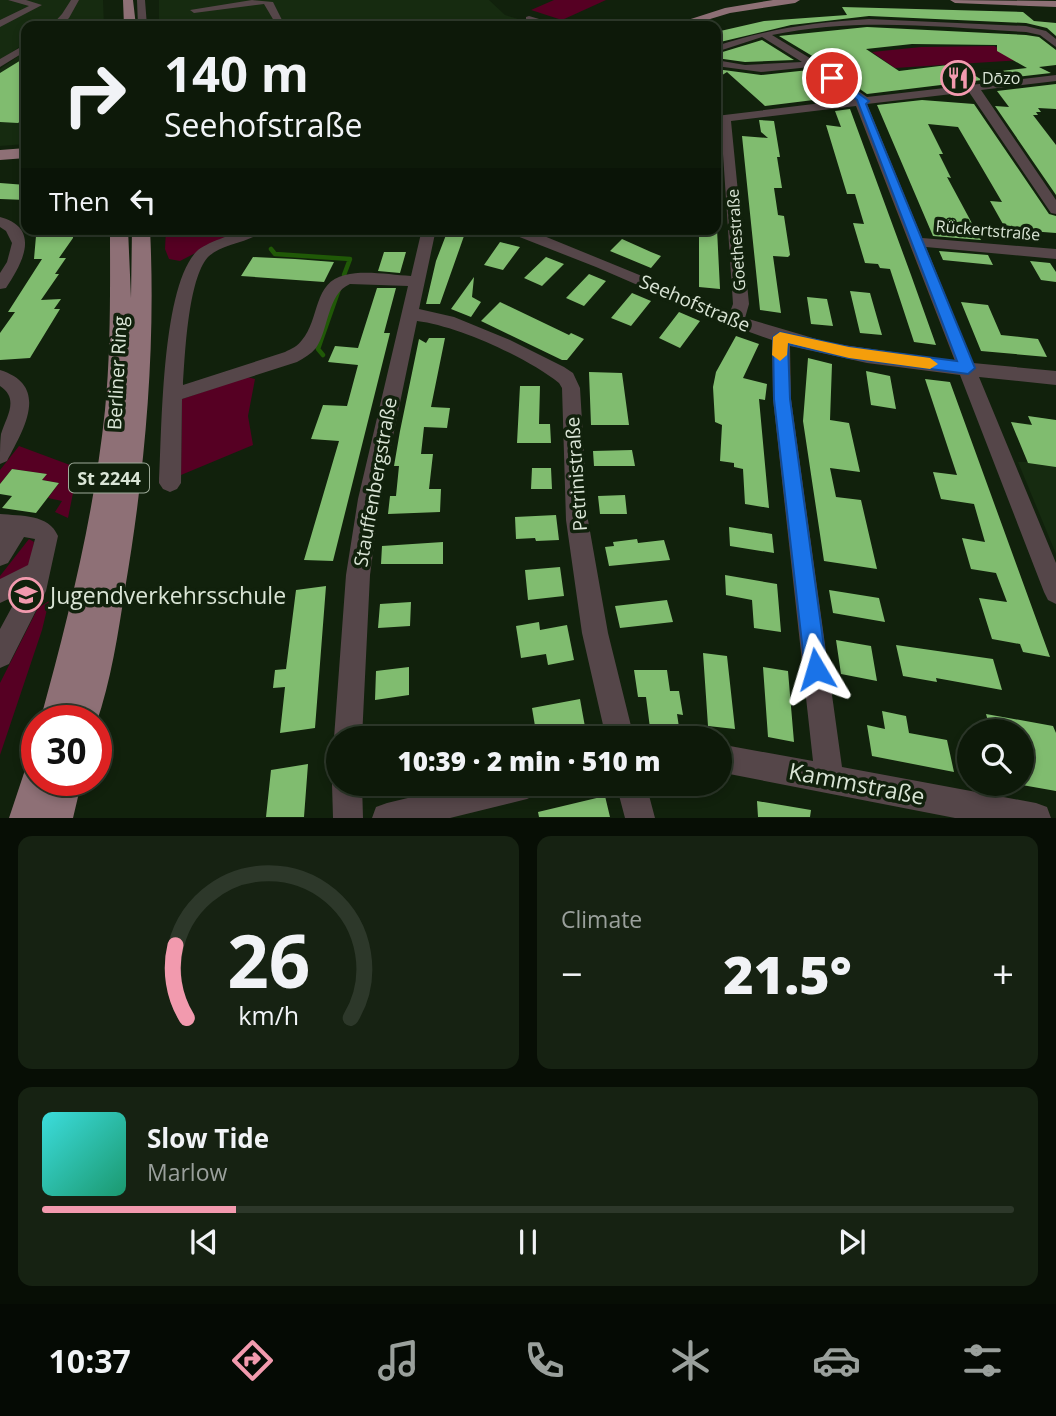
<!DOCTYPE html>
<html lang="en">
<head>
<meta charset="utf-8">
<style>
  body { margin:0; font-family:"Open Sans",sans-serif; background:#162212; color:#f1f3f6; height:100vh; display:flex; flex-direction:column; font-size:26px; white-space:nowrap }
  * { box-sizing:border-box; margin:0 }
  p { font-size:23px; color:#9aa09c }
  .icon { flex:none; width:38px; height:38px; fill:none; stroke:currentColor; stroke-width:2; stroke-linecap:round; stroke-linejoin:round }
  .map { position:relative; height:818px; overflow:hidden }
  .side { display:flex; flex-direction:column; gap:18px; padding:18px; background:#070e05; flex:1 }
  .side>* { flex:none }
  .banner { position:absolute; left:21px; top:21px; width:700px; height:214px; border-radius:14px; box-shadow:0 4px 10px #0003,0 0 0 2px #2d382a; background:#0d1909; color:#f1f3f6; overflow:hidden }
  .tools { position:absolute; left:957px; top:719px; display:grid; gap:14px }
  .tools a { display:grid; place-items:center; width:77px; height:77px; border-radius:50%; background:#0d1909; box-shadow:0 4px 10px #0003,0 0 0 2px #2d382a; font-size:35px }
  .speed { position:absolute; left:21px; top:705px; display:flex; gap:14px; font-size:35px; font-weight:700; text-align:center }
  .speed>* { display:grid; place-content:center; width:91px; height:91px; border-radius:50%; background:#0d1909; box-shadow:0 4px 10px #0003,0 0 0 2px #2d382a; line-height:1 }
  .speed .limit { border:10px solid #d22; background:#fff; color:#111 }
  .pin { position:absolute; display:grid; place-items:center; width:60px; height:60px; color:#fff; margin:-30px; border:4px solid #fff; border-radius:50%; box-shadow:0 2px 7px #0007 }
  .me { position:absolute; width:77px; margin:-38px; rotate:353deg; stroke-linejoin:round; filter:drop-shadow(0 0 5px #0008) }
  .turn { display:flex; align-items:center; gap:24px; height:147px; padding:0 28px; font-size:32px }
  .turn .icon { width:91px; height:91px; stroke-width:2.5 }
  .turn b { display:block; font-size:49px; line-height:60px }
  .then { display:flex; align-items:center; height:66px; padding:0 28px; background:#0003; gap:14px; font-size:26px }
  .big { font-size:52px; font-weight:800; line-height:1.1 }
  .side .card { flex:1; display:flex; flex-direction:column; justify-content:center; gap:10px; min-width:0; padding:0 24px; border-radius:14px; background:#162212 }
  .side .dial { align-items:center; gap:0 }
  .dial svg { height:182px; overflow:visible; fill:none; stroke:#2d382a; stroke-width:7; stroke-linecap:round; text-anchor:middle }
  .dial text { fill:#f1f3f6; stroke:none }
  .song { display:flex; align-items:center; gap:21px }
  .cover { width:84px; height:84px; border-radius:10px; background:linear-gradient(135deg,hsl(180 70% 55%),hsl(160 70% 35%)) }
  .played { height:7px; border-radius:4px; background:linear-gradient(90deg,#f29aae 20%,#2d382a 20%) }
  .keys { display:flex; justify-content:space-around; direction:ltr }
  .heat { display:flex; justify-content:space-between; align-items:center; font-size:38px; direction:ltr }
  .side .tiles { flex:1; display:grid; gap:18px; grid-template-columns:1fr 1fr }
  .card:last-child { grid-column:span 2 }
  .trip { position:absolute; left:326px; top:726px; width:406px; height:70px; border-radius:35px; background:#0d1909; box-shadow:0 4px 10px #0003,0 0 0 2px #2d382a; font-weight:800; line-height:70px; text-align:center }
  .tab-bar { display:flex; height:112px; justify-content:space-around; align-items:center; background:#050a04; color:#9aa09c }
  .tab-bar .icon { width:49px; height:49px }
  .tab-bar .on { color:#f29aae }
  .tab-bar b { font-size:32px; color:#f1f3f6 }
  .map>svg:first-child { display:block }
  .built { fill:#162b10 }
  .green { fill:#560023 }
  .lines { fill:none; stroke-linecap:round; stroke-linejoin:round }
  .stream { stroke:#205907; stroke-width:4.5 }
  .building { fill:#80bc6f }
  .minor { fill:#554649; fill-rule:evenodd }
  .major { fill:#8e7076; fill-rule:evenodd }
  .route { fill:#1a73e8; stroke:#114b97; stroke-width:2 }
  .slow { fill:#f59e0b }
  .labels { text-anchor:middle; dominant-baseline:central; stroke-width:7; stroke-linejoin:round; paint-order:stroke }
  .far-poi-label { font-size:16px; fill:#dae5d6; stroke:#11210c; text-anchor:start }
  .far-street-label { font-size:16px; fill:#dae5d6; stroke:#11210c }
  .shield { fill:#11210c; stroke:#9eaa99; stroke-width:2 }
  .shield-label { font-size:18px; font-weight:bold; fill:#dae5d6 }
  .street-label { font-size:19px; fill:#dae5d6; stroke:#11210c }
  .near-poi-label { font-size:23px; fill:#dae5d6; stroke:#11210c; text-anchor:start }
  .near-street-label { font-size:23px; fill:#dae5d6; stroke:#11210c }
</style>
</head>
<body>
<div class="map">
<svg width="1056" height="818" viewBox="0 0 1056 818">
  <rect width="100%" height="100%" fill="#11210c"/>
  <path class="built" d="M0 0H103L104 26H26V42L0 61Z
    M159 0H489L505 15 541 26H159Z
    M26 51V144L0 146V69Z
    M1028 416 1054 420 1056 424V554L1018 462H1028L1011 422 1031 424Z"/>
  <path class="green" d="M554 0H606L562 20 531 10Z
    M994 46 1021 60 895 68 872 52 921 47Z
    M166 229H242L180 261 169 259 165 249Z
    M247 377 255 379 248 416 253 445 181 475 182 399Z
    M19 446 78 468 68 518 55 512 62 501 48 498 59 483 42 480 46 474 12 469 0 484V470Z
    M29 539 34 542 30 567 0 583V576Z
    M49 601 42 630 0 755V683L38 608Z"/>
  <g class="lines">
    <path class="stream" d="M271 249 275 254 350 259 344 275
      M323 355 318 349 339 289"/>
  </g>
  <path class="building" d="M842 7 1023 12 1034 21 1056 23V36L1047 28 1026 23 869 16 791 25 716 43V32L764 21 847 15Z
    M867 27 1026 35 1039 37 1056 50V65L1039 67 1051 73 989 80 984 73 1027 68 997 51V45L912 44 866 49 899 71 956 64 982 80 867 94 828 67 844 64V56L814 57 779 36Z
    M762 40 794 60 745 62 716 58V54Z
    M26 57V117L18 123 0 122V73Z
    M716 69 761 75 809 70 846 96 765 106 727 72 716 79Z
    M1056 84V109L1038 108 1041 112H1036L1038 115H1033L1056 145V195L995 106 1009 107 997 91Z
    M922 100 974 104 1049 214 1056 216V233L1030 231 1033 236 1008 233 990 201 1002 202 958 127 928 124 943 154H939L951 178 947 177 981 240 933 236 877 105Z
    M850 109 911 275 936 345 914 342 890 269 880 268 878 264 865 263 853 223 864 224 855 194H847L826 125 841 127 835 111Z
    M759 120 774 121 780 157H777L782 188H774L778 215 784 216 790 255 788 257 773 256 781 313 760 310 742 136 768 138 761 132Z
    M0 183 26 185V200L0 199Z
    M65 229H73V238L59 258H66L55 274H59L41 300 61 299 54 309H60L30 358 0 360V333L15 312H8L42 259H34L36 236Z
    M699 229H717L720 289 699 287Z
    M446 235 464 236 440 304H426L436 261Z
    M622 239 651 252 661 256 651 268 610 251Z
    M500 242 520 247 503 270 484 265Z
    M939 251 988 255 993 265 943 260Z
    M384 252H406L400 273 378 271Z
    M253 257 295 259 334 262 324 282 241 276Z
    M546 257 564 264 542 286 524 278Z
    M1030 261 1050 263 1056 272V282L1041 280Z
    M589 274 606 281 584 306 566 298Z
    M474 277 472 297 481 302 471 317 451 309Z
    M377 288H396L384 333H390L333 561 304 560 339 441 311 439 323 405 347 406 358 365 328 362 335 346 358 348Z
    M850 291 870 293 882 335 860 333Z
    M632 293 651 301 631 326 611 318Z
    M807 297 827 299 833 326 811 324Z
    M500 302 569 335 571 333 584 339 567 360H562L481 321Z
    M961 302 988 305 1001 335 1038 339 1047 357 981 351Z
    M679 312 700 321 680 348 659 338Z
    M736 336 759 344 743 378 767 384 765 400 759 399 769 508 745 504 743 469 734 467V463L720 461 722 425 715 422 713 387 716 372Z
    M429 338H445L431 407 450 408 447 428 424 427 421 454H433L429 489H441L440 512 388 514 390 496H396L399 466H394L400 431 419 339 426 343Z
    M808 358 832 364 830 420 849 423 860 472 830 468 836 497 861 500 877 569 824 561 803 421Z
    M866 371 890 376 896 409 871 405Z
    M589 372 622 373 629 425H591Z
    M925 379 950 382 1050 657 1023 652 1020 644 992 639 979 598 1007 602 996 573 971 569 962 538 985 542 974 504 941 499 933 472 957 475Z
    M520 386H540L539 424H550L551 443H517Z
    M1028 416 1056 420V467L1028 463 1011 422 1032 425Z
    M632 450 635 466H594L593 451Z
    M532 468H551L552 489H531Z
    M12 469 47 474 42 480 59 483 36 513 2 508 12 496 0 494V484Z
    M625 495 627 514H600L598 496Z
    M556 515 559 540 536 541 535 538 516 539 515 517Z
    M729 527 772 534 774 553 730 546Z
    M637 539 638 543 664 540 670 560 609 566 605 547 614 546 613 542Z
    M443 542V564H381L382 546Z
    M560 567 564 596 528 600 525 570Z
    M725 575 777 584 781 632 754 628 752 600 726 595Z
    M326 586 315 728 280 733 285 687 273 688 275 670 286 669 296 590Z
    M829 590 879 598 885 622 833 613Z
    M667 600 673 622 620 628 615 606Z
    M411 602 410 626 378 628 380 604Z
    M539 622 540 630 567 625 574 660 548 665 546 654 521 658 516 626Z
    M836 640 871 646 877 681 841 674Z
    M896 645 993 659 1002 690 936 678 937 682 903 676Z
    M703 653 727 656 735 729 708 726Z
    M409 667V695L375 700 376 671Z
    M763 667 788 671 794 742 768 737Z
    M634 670H667L670 691H679L683 715 677 714 679 727 650 728 646 697H638Z
    M580 699 587 738H537L532 708Z
    M882 711 906 716 909 733 947 740 954 772 872 756 867 725 885 729Z
    M986 714 1053 726 1056 733V791L1022 785V732H991Z
    M308 764 304 817H266L271 770Z
    M605 796 610 817H539L538 812Z
    M757 801 811 810 810 817H758Z"/>
  <g class="lines">
    <path class="minor" d="M8 0H26L42 5 0 27V20L29 6Z
      M71 0H79L69 18 60 26H51L62 14Z
      M137 0H145L147 26H138Z
      M252 0 273 2 285 26H277L264 4 194 13 190 10Z
      M529 16 556 24 558 26H544L526 21V17Z
      M869 19 1026 26 1046 31 1056 39V47L1040 35 1026 32C942 27 855 17 772 35L813 60 842 58V62L821 65 867 97 1056 75V81L981 90 1056 200V214L1051 213 969 92 867 104 922 238 1056 249V259L926 247 973 363 1056 371V385L979 377 1056 563V604L1048 600 1044 592 960 375 867 363 790 346 791 399 842 767 1036 803 1047 807 1051 818H955L719 772V744L813 761 773 399 772 340 730 325 596 267 499 229H522L544 236 730 312 733 304 721 124 716 122V116L855 99 810 67 761 72 716 66V60L745 65 802 62 762 37 716 52V46C767 29 816 22 869 19ZM856 106 955 361 830 343 745 318 749 304 731 121Z
      M26 44V51L0 67V59Z
      M0 217C42 228 22 264 6 288L0 289V273L7 262 12 243 6 231 0 227Z
      M246 229H266C251 243 222 243 208 257 188 279 185 355 183 385L285 352C291 349 298 346 302 340 320 319 313 282 345 275 365 270 391 275 411 276L422 229H436L419 309 454 317 510 340 564 367 573 373 580 388 588 520 608 633 634 738H606L582 633 566 520 562 388 559 383C526 357 458 326 417 321L380 499 370 575 362 738H338V747L334 738 346 575 358 499 408 286 350 284C327 294 329 329 316 348 311 354 304 358 297 362L182 399 181 483 177 489 170 492 163 489 159 483C162 431 161 287 197 251 205 243 234 234 246 229Z
      M0 370C51 386 23 430 7 461L0 464C0 454 0 442 1 434 6 417 20 399 0 386Z
      M0 514C21 516 49 514 58 536L46 591 9 664 0 668V629L19 594 0 603V579L28 565 35 539 24 537 8 563 0 566Z
      M338 773V784H362L363 818H333L332 784Z
      M466 784H542L537 794 527 799 450 818H372L376 807 387 803Z
      M616 784H646L655 818H625Z"/>
    <path class="major" d="M123 0H133L136 26H124Z
      M773 0H800L795 3 730 13 687 26H669L725 8Z
      M950 0 1056 1V7L955 3Z
      M26 148V158L0 160V150Z
      M110 229H128L131 298 132 229H150C156 349 145 471 125 589 118 634 111 681 96 724V721H40C68 619 94 516 105 410 111 350 110 289 110 229Z
      M37 763V780H82L73 818H9L26 767Z"/>
  </g>
  <path class="route" d="M829 76H835L869 101 866 104 975 368 968 374 849 358 788 344 790 399 827 669 823 676 816 680 808 676 805 669 774 399 773 337 780 332 849 347 957 361 857 100 829 80Z"/>
  <path class="slow" d="M780 332 849 347 930 358 938 364 930 369 849 358 788 343 787 355 780 361 772 355 773 337Z"/>
  <defs>
    <g id="restaurant-ring" transform="scale(1.75)"><circle r="9.5" fill="#11210c" stroke="#f29aae" stroke-width="1.5"/><path d="M-5-6h1v4h1v-4h1v4h1v-4h1v5L-1.5 .5V6h-2V.5L-5-1ZM5-6V6H3V1.5H1.5Q1.5-4 5-6Z" fill="#f29aae"/></g>
    <g id="school-ring" transform="scale(1.75)"><circle r="9.5" fill="#11210c" stroke="#f29aae" stroke-width="1.5"/><path d="M0-5L7-2L0 1L-7-2ZM-4 1L0 2.5L4 1V4Q0 6-4 4Z" fill="#f29aae"/></g>
  </defs>
  <g fill-rule="evenodd">
    <use href="#restaurant-ring" x="958" y="78"/>
    <use href="#school-ring" x="26" y="595"/>
  </g>
  <g class="labels">
    <g class="far-poi-label">
      <text x="982" y="78">Dōzo</text>
    </g>
    <g class="far-street-label">
      <text transform="translate(988 230) rotate(5)">Rückertstraße</text>
      <text transform="translate(736 240) rotate(-94)">Goethestraße</text>
    </g>
    <rect class="shield" x="69" y="463.5" width="80" height="29" rx="5"/>
    <g class="shield-label">
      <text x="109" y="478">St 2244</text>
    </g>
    <g class="street-label">
      <text transform="translate(695 303) rotate(23)">Seehofstraße</text>
      <text transform="translate(117 373) rotate(-87)">Berliner Ring</text>
      <text transform="translate(576 474) rotate(-94)">Petrinistraße</text>
      <text transform="translate(375 482) rotate(-80)">Stauffenbergstraße</text>
    </g>
    <g class="near-poi-label">
      <text x="50" y="595">Jugendverkehrsschule</text>
    </g>
    <g class="near-street-label">
      <text transform="translate(857 783) rotate(11)">Kammstraße</text>
    </g>
  </g>
</svg>
<div class="tools">
<a><svg class="icon" aria-label="search" viewBox="0 0 24 24"><circle cx="10" cy="10" r="6"/><path d="M15 15l6 6"/></svg></a>
</div>
<div class="speed"><div class="limit">30</div></div>
<div class="pin" style="left:832px;top:78px;background:#d93025"><svg class="icon" aria-label="arrive" viewBox="0 0 24 24"><path d="M6 21V4h12l-3 4 3 4H6"/></svg></div>
<svg class="me" style="left:816px;top:669px" viewBox="-20 -20 40 40"><path d="M0-17L14 15 0 8-14 15z" fill="#1a73e8" stroke="#fff" stroke-width="4"/></svg>
<div class="trip">10:39 · 2 min · 510 m</div>
<div class="banner">
<div class="turn"><svg class="icon" aria-label="right" viewBox="0 0 24 24"><path d="M7 20v-9h11M14 6l5 5-5 5"/></svg><div><b>140 m</b>Seehofstraße</div></div>
<div class="then">Then<svg class="icon" aria-label="left" viewBox="0 0 24 24"><path d="M17 20v-9H6M10 6l-5 5 5 5"/></svg></div>
</div>
</div>
<section class="side">
<div class="tiles">
<div class="card dial"><svg viewBox="0 0 100 80">
<path d="M14 69A42 42 0 1 1 86 69"/>
<path d="M14 69A42 42 0 0 1 9 37" stroke="#f29aae"/>
<text x="50" y="56" font-size="32" font-weight="700">26</text>
<text x="50" y="72" font-size="11">km/h</text>
</svg></div>
<div class="card"><p>Climate</p>
<div class="heat"><a>−</a><b class="big">21.5°</b><a>+</a></div>
</div>
<div class="card">
<div class="song"><i class="cover"></i><div><b>Slow Tide</b><p>Marlow</p></div></div>
<div class="played"></div>
<div class="keys"><svg class="icon" aria-label="previous" viewBox="0 0 24 24"><path d="M18 5L8 12l10 7zM5 5v14"/></svg><svg class="icon" aria-label="pause" viewBox="0 0 24 24"><path d="M8 5v14M16 5v14"/></svg><svg class="icon" aria-label="next" viewBox="0 0 24 24"><path d="M6 5l10 7-10 7zM19 5v14"/></svg></div>
</div>
</div>
</section>
<nav class="tab-bar">
<b>10:37</b>
<svg class="icon on" aria-label="directions" viewBox="0 0 24 24"><path d="M12 3l9 9-9 9-9-9zM9 14v-3h6M13 9l2 2-2 2"/></svg>
<svg class="icon" aria-label="music" viewBox="0 0 24 24"><path d="M9 18V5l10-2v13"/><circle cx="6" cy="18" r="3"/><circle cx="16" cy="16" r="3"/></svg>
<svg class="icon" aria-label="phone" viewBox="0 0 24 24"><path d="M5 4h4l2 5-3 2q2 4 5 5l2-3 5 2v4C11 20 4 13 5 4z"/></svg>
<svg class="icon" aria-label="climate" viewBox="0 0 24 24"><path d="M12 3v18M4 7l16 10M4 17L20 7"/></svg>
<svg class="icon" aria-label="car" viewBox="0 0 24 24"><path d="M5 17H2v-5l4-1 3-4h7l3 4 3 1v5h-3M9 17h6M6 11h13"/><circle cx="7" cy="17" r="2"/><circle cx="17" cy="17" r="2"/></svg>
<svg class="icon" aria-label="filters" viewBox="0 0 24 24"><path d="M4 7h16M4 17h16"/><circle cx="9" cy="7" r="2"/><circle cx="15" cy="17" r="2"/></svg>
</nav>
</body>
</html>
